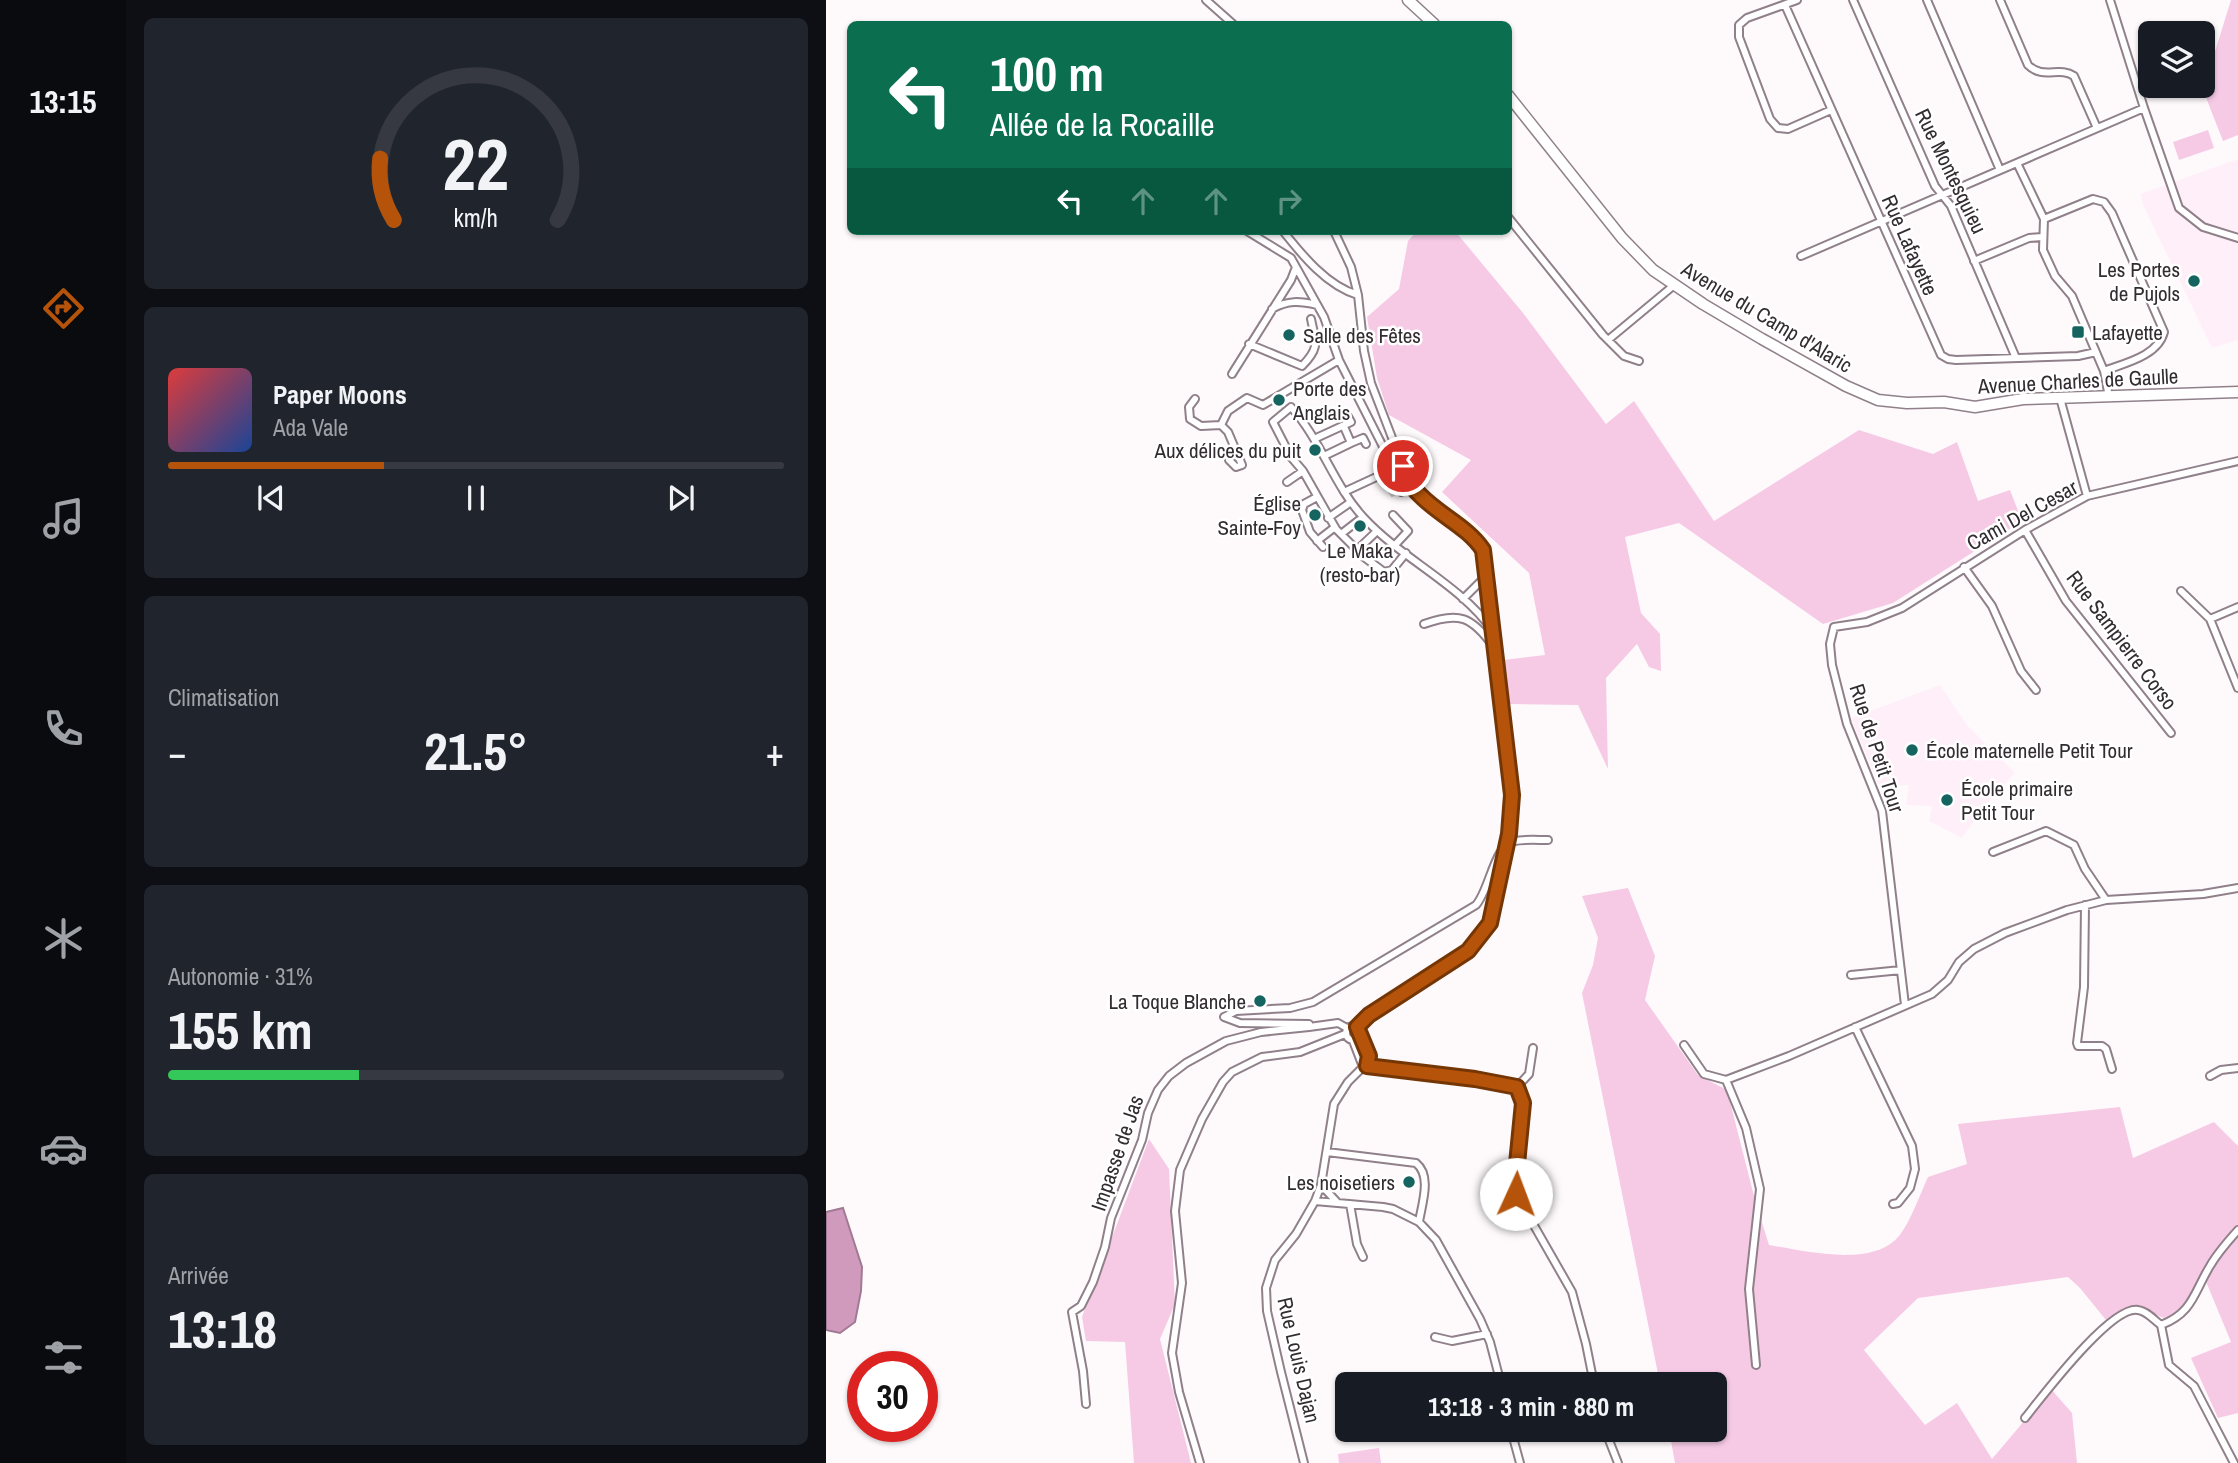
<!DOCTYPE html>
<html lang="fr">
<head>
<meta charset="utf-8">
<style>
  body { margin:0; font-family:"Archivo Narrow",sans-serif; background:#20242c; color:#f1f3f6; height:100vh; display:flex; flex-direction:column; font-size:26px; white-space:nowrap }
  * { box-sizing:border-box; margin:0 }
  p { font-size:23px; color:#9ea1a6 }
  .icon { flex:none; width:38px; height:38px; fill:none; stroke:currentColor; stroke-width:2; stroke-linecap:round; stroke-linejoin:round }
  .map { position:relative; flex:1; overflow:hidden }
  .panel { display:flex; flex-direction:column; gap:18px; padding:18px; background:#0d0f14; width:700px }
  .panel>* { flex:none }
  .banner { position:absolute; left:21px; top:21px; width:665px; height:214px; border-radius:10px; box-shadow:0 2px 5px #0004; background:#0b6e4f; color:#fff; overflow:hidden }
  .tools { position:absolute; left:1312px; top:21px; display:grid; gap:14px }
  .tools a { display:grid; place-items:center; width:77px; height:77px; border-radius:10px; background:#171b24; box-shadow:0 2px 5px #0004; font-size:35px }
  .speed { position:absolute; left:21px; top:1351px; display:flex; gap:14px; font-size:35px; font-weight:700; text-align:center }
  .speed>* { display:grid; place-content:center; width:91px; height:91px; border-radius:50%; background:#171b24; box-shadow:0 2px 5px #0004; line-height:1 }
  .speed .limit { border:10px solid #d22; background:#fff; color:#111 }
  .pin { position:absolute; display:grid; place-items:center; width:60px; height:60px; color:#fff; margin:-30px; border:4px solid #fff; border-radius:50%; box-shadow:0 2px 7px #0007 }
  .me { position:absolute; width:77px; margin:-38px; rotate:2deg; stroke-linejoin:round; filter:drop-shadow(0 0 5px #0008) }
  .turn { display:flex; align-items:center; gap:24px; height:147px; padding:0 28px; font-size:32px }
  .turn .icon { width:91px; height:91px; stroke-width:2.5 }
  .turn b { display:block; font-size:49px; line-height:60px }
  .lanes { display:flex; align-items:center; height:66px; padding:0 28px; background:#0003; justify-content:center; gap:35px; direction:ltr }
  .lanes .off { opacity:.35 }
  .big { font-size:52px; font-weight:800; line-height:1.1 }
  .panel .tile { flex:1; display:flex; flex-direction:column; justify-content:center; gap:10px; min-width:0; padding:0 24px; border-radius:10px; background:#20242c }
  .panel .dial { align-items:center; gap:0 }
  .dial svg { height:182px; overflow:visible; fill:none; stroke:#363941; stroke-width:7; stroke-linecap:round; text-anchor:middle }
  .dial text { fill:#f1f3f6; stroke:none }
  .song { display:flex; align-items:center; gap:21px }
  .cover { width:84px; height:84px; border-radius:10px; background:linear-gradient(135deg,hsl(0 70% 55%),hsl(220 70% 35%)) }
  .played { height:7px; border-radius:4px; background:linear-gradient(90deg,#b45309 35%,#363941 35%) }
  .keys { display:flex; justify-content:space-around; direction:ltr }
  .heat { display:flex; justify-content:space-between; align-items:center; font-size:38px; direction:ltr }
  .charge { height:10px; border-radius:5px; background:linear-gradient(90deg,#34c759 31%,#363941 0) }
  .trip { position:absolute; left:509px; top:1372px; width:392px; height:70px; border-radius:10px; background:#171b24; box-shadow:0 2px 5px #0004; font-weight:800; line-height:70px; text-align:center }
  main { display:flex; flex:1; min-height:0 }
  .menu { display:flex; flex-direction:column; width:126px; justify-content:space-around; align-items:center; background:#090b0e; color:#9ea1a6 }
  .menu .icon { width:49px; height:49px }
  .menu .selected { color:#b45309 }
  .menu b { font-size:32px; color:#f1f3f6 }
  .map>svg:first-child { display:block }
  .built { fill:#ffeff9 }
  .green { fill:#f6cae5 }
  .water { fill:#d09abd; stroke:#a17993; stroke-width:2 }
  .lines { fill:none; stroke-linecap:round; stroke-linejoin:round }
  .street-tunnel { stroke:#d5d1d3; stroke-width:6; stroke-dasharray:6 3; stroke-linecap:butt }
  .street-casing { stroke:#90808a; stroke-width:10 }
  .secondary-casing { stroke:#90808a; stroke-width:13 }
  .street { stroke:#fff; stroke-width:6 }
  .secondary { stroke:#fff; stroke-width:10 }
  .route-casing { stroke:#753606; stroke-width:18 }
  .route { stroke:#b45309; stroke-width:12 }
  .poi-dot { fill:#156460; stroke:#fff; stroke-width:2.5 }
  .labels { text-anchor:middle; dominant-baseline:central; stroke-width:5; stroke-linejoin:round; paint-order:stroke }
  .street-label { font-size:21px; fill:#332c30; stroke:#fff }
  .poi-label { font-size:21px; fill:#332c30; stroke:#fff; text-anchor:end }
</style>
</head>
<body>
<main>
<nav class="menu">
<b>13:15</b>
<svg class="icon selected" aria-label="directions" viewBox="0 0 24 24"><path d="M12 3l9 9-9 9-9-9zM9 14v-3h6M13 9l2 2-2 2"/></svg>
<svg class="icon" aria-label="music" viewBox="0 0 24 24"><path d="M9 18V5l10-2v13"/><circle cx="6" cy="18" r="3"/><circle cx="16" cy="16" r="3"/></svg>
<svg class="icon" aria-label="phone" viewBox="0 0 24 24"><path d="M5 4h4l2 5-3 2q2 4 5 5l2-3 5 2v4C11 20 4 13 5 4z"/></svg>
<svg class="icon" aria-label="climate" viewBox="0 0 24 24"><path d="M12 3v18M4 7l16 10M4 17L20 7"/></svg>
<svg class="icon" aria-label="car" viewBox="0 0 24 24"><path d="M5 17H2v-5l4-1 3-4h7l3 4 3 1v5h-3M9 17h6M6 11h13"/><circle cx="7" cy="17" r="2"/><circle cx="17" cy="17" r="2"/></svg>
<svg class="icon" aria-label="filters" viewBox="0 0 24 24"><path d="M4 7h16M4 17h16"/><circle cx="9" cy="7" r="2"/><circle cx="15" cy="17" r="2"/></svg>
</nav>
<section class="panel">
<div class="tile dial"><svg viewBox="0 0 100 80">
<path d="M14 69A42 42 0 1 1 86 69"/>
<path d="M14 69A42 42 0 0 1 8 42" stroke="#b45309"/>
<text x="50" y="56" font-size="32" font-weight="700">22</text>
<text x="50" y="72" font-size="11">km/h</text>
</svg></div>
<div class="tile">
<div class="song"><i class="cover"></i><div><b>Paper Moons</b><p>Ada Vale</p></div></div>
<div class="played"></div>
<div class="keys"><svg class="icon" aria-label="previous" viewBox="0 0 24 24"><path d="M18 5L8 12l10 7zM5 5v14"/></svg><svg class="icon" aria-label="pause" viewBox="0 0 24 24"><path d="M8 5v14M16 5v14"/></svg><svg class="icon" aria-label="next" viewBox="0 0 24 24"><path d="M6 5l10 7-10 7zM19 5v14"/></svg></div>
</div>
<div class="tile"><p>Climatisation</p>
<div class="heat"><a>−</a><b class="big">21.5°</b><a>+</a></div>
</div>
<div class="tile"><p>Autonomie · 31%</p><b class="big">155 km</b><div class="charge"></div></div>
<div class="tile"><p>Arrivée</p><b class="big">13:18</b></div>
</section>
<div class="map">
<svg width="1412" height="1463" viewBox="0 0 1412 1463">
  <rect width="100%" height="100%" fill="#fefafc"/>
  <path class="built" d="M1412 159V340L1386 348 1317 205 1314 194Z
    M1114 685 1141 725 1189 773 1156 809 1136 838 1103 821 1106 806 1080 805 1083 785 1054 787 1025 718Z"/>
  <path class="green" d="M1405 0H1412V135L1397 141 1377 90Z
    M1382 130 1388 148 1353 160 1347 142Z
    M591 231H629L697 313 780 424 808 401 888 521 1033 430 1107 454 1131 442 1152 501 1184 490 1196 521 1067 603 997 624 853 523 799 537 815 613 834 634 835 671 823 667 811 644 780 678 782 769 752 705 682 704 678 660 719 655 703 573 616 492 645 460 563 415 551 378 541 317 573 289 582 241Z
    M802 888 829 956 819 1000 872 1075 901 1090 929 1200 943 1245C979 1251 1047 1268 1073 1236 1084 1223 1095 1192 1102 1177L1141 1164 1132 1124 1294 1107 1307 1158 1388 1122 1412 1146V1413L1392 1418 1365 1358 1405 1342 1376 1272C1370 1283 1366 1296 1358 1306 1337 1331 1331 1309 1309 1306 1298 1305 1288 1314 1280 1320L1254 1288 1242 1277 1092 1298 1038 1350 1099 1425 1131 1403 1166 1459 1225 1389 1246 1413 1251 1463H849L843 1430H889V1384H834L756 993 767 965 772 938 756 896Z
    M323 1139 343 1169 349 1304 334 1339 365 1463H308L299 1342 260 1341 256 1317Z
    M553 1448 555 1463H513L512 1454Z"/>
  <path class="water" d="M17 1208 36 1267 35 1291 29 1322 14 1333 0 1330V1212Z"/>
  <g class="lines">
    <path class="street-tunnel" d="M451 397 460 410
      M564 495 571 490"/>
    <g class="street-casing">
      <path id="street" d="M380 0 407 24
        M971 0 921 18 913 25V37L944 119 952 128 962 129 1005 110
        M1027 0 1109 186 1125 206 1190 358
        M1101 0 1174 170
        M1174 0 1202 65C1217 80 1233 66 1248 76L1271 128
        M1284 0 1318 108 1353 208 1377 227 1412 238
        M959 5 1115 355 1122 359 1130 360 1252 356 1270 352
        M1191 163 1218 219 1217 250 1229 276 1246 296 1278 371 1283 397
        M682 217 777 335 798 356 813 361
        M1218 219 1267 199 1278 202 1286 213 1338 332C1332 356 1299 363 1278 371
        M421 231 465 258 498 317 513 360 577 486 583 482
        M457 231C476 255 501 286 532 295
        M508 231 525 267 532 295 538 351 545 383 583 482C601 511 639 522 657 550L686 795C686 825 672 918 653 940 632 965 573 996 543 1015L531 1028
        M975 256 1318 108
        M1148 261 1203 238 1216 237
        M446 309C462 300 474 301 491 305
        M782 340 847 286
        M423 344 476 366C494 348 490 343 485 319
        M406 374 465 280 470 267
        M1234 398 1261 496
        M369 399 363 407 364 419 375 426 395 425
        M395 425 402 411 421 398 437 405 513 360
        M395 425 402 432 416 465 410 467 403 460
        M488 439 525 422 521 415
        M525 443 537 438 540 444
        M498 456 525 443 519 429
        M561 472 575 492
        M461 482 477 471
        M518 492 559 473
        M491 497 478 504 476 510 484 532 497 547
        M567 515 582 531 569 545
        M502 518 525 502
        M1199 530 1240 601 1345 733
        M515 534 537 517
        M491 541 509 527
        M531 550 551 531
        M580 553 566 570 558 572 538 557 510 529 477 471 465 457 447 422 465 407C495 440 508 486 538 518 577 560 634 584 667 631
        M1138 567 1166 606 1195 671 1210 690
        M1355 591 1384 619
        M637 599 658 578H661
        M1412 607 1384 619 1412 688
        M598 624C633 611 646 617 667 646
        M1167 852 1220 831 1248 845 1259 869 1280 900
        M1259 905 1258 987 1251 1043 1252 1046H1276L1280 1049 1286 1069
        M1025 975 1075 970
        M1079 1005 1056 811 1021 724 1006 665 1004 644 1008 627 1041 622 1076 608 1199 530 1261 496 1412 461
        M520 1033a7 7 0 1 1 14 0a7 7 0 1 1-14 0Z
        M483 1027 512 1023 521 1028
        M1029 1027 1086 1146 1089 1169 1084 1188 1072 1203 1067 1204
        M534 1035 543 1057 542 1066
        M527 1041 537 1067
        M858 1045 878 1074 900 1080 963 1056 1106 994 1122 980 1133 962 1148 949 1179 933 1241 910 1280 900 1377 894 1412 888
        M537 1067 649 1079 691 1087
        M1384 1076 1395 1070 1412 1068
        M900 1080 920 1128 934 1189 923 1289 930 1365
        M691 1087 697 1103 689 1184 690 1194 746 1292 760 1344 768 1384
        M691 1087 703 1074 707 1048
        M501 1152 590 1163C606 1176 596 1203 593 1222
        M495 1185 510 1201
        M489 1201 557 1207 567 1209 593 1222 610 1240 654 1319 664 1342 675 1384
        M524 1204 531 1244 537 1257
        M1335 1325 1343 1365 1368 1386 1408 1463
        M1335 1325C1367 1313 1368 1292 1384 1266 1392 1252 1402 1241 1412 1230
        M609 1337 626 1341 661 1334
        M730 1384 766 1377
        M260 1404 257 1371 246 1312 255 1306 267 1282 279 1247 285 1218 316 1140 322 1113 332 1090 343 1076 360 1063 400 1041 435 1032 483 1027V1024L414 1023 398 1017 410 1011 464 1008 487 1002 650 905C664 889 668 845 688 841 699 839 711 840 722 840
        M1199 1418C1216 1397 1285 1305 1312 1310 1321 1311 1328 1320 1335 1325
        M685 1430 694 1463
        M779 1430 792 1463
        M374 1463 353 1392 346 1353 356 1283 349 1211 354 1170 376 1119 397 1082 406 1072 436 1057 474 1052 519 1034
        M478 1463 455 1372 441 1311 440 1288 449 1260 470 1234 489 1201 495 1185 508 1104 522 1082 537 1067"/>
    </g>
    <g class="secondary-casing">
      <path id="secondary" d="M582 0 608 24
        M682 95 796 238 827 270 877 304 936 339 1020 386 1052 400 1081 403 1118 402 1149 407 1197 399 1412 392"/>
    </g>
    <use href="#street" class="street"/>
    <use href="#secondary" class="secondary"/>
  </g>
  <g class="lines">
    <g class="route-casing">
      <path id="route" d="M577 466C581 477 585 487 594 495 613 515 642 527 657 550L686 795 683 834 664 923 642 951 543 1015 531 1027 543 1056 541 1066 649 1079 691 1087 697 1103 689 1184 690 1194"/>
    </g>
    <use href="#route" class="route"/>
  </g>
  <g class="poi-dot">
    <circle cx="1368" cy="281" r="7"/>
    <rect x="1245" y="325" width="14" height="14" rx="3.5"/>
    <circle cx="463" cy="335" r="7"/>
    <circle cx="453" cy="400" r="7"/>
    <circle cx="489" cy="450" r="7"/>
    <circle cx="489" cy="515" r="7"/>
    <circle cx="534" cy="526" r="7"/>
    <circle cx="1086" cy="750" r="7"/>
    <circle cx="1121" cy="800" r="7"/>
    <circle cx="434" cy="1001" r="7"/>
    <circle cx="583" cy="1182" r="7"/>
  </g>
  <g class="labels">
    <g class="street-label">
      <text transform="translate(1125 171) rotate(64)">Rue Montesquieu</text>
      <text transform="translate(1084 245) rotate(66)">Rue Lafayette</text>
      <text transform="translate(941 317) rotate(31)">Avenue du Camp d'Alaric</text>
      <text transform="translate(1252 381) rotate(-3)">Avenue Charles de Gaulle</text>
      <text transform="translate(1196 515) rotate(-29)">Cami Del Cesar</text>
      <text transform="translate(1296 640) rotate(53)">Rue Sampierre Corso</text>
      <text transform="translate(1051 748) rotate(72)">Rue de Petit Tour</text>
      <text transform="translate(291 1153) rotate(-71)">Impasse de Jas</text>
      <text transform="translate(473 1360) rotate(77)">Rue Louis Dajan</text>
    </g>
    <g class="poi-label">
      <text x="1354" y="269">Les Portes<tspan x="1354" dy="24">de Pujols</tspan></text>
      <text x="1266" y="332" text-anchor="start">Lafayette</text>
      <text x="477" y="335" text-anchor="start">Salle des Fêtes</text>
      <text x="467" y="388" text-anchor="start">Porte des<tspan x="467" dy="24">Anglais</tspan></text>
      <text x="475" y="450">Aux délices du puit</text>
      <text x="475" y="503">Église<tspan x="475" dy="24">Sainte-Foy</tspan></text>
      <text x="534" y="550" text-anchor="middle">Le Maka<tspan x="534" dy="24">(resto-bar)</tspan></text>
      <text x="1100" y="750" text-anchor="start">École maternelle Petit Tour</text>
      <text x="1135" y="788" text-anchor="start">École primaire<tspan x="1135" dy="24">Petit Tour</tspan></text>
      <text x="420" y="1001">La Toque Blanche</text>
      <text x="569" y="1182">Les noisetiers</text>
    </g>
  </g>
</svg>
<div class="tools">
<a><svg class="icon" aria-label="layers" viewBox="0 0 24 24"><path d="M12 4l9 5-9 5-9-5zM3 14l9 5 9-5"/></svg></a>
</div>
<div class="speed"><div class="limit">30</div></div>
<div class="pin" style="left:577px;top:466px;background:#d93025"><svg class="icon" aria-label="arrive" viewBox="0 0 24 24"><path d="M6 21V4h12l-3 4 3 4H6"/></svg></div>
<svg class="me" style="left:690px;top:1194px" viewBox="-20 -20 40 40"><circle r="19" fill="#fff"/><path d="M0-13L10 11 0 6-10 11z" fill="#b45309"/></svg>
<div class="trip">13:18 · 3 min · 880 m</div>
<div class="banner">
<div class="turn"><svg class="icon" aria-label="left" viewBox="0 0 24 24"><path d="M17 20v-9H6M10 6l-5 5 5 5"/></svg><div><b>100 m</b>Allée de la Rocaille</div></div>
<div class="lanes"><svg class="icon" aria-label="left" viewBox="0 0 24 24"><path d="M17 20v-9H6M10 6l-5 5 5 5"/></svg><svg class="icon off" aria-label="ahead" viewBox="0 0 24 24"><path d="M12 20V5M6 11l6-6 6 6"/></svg><svg class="icon off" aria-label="ahead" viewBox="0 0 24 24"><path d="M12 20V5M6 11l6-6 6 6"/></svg><svg class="icon off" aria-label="right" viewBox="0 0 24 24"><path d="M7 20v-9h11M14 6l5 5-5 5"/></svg></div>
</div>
</div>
</main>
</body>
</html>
